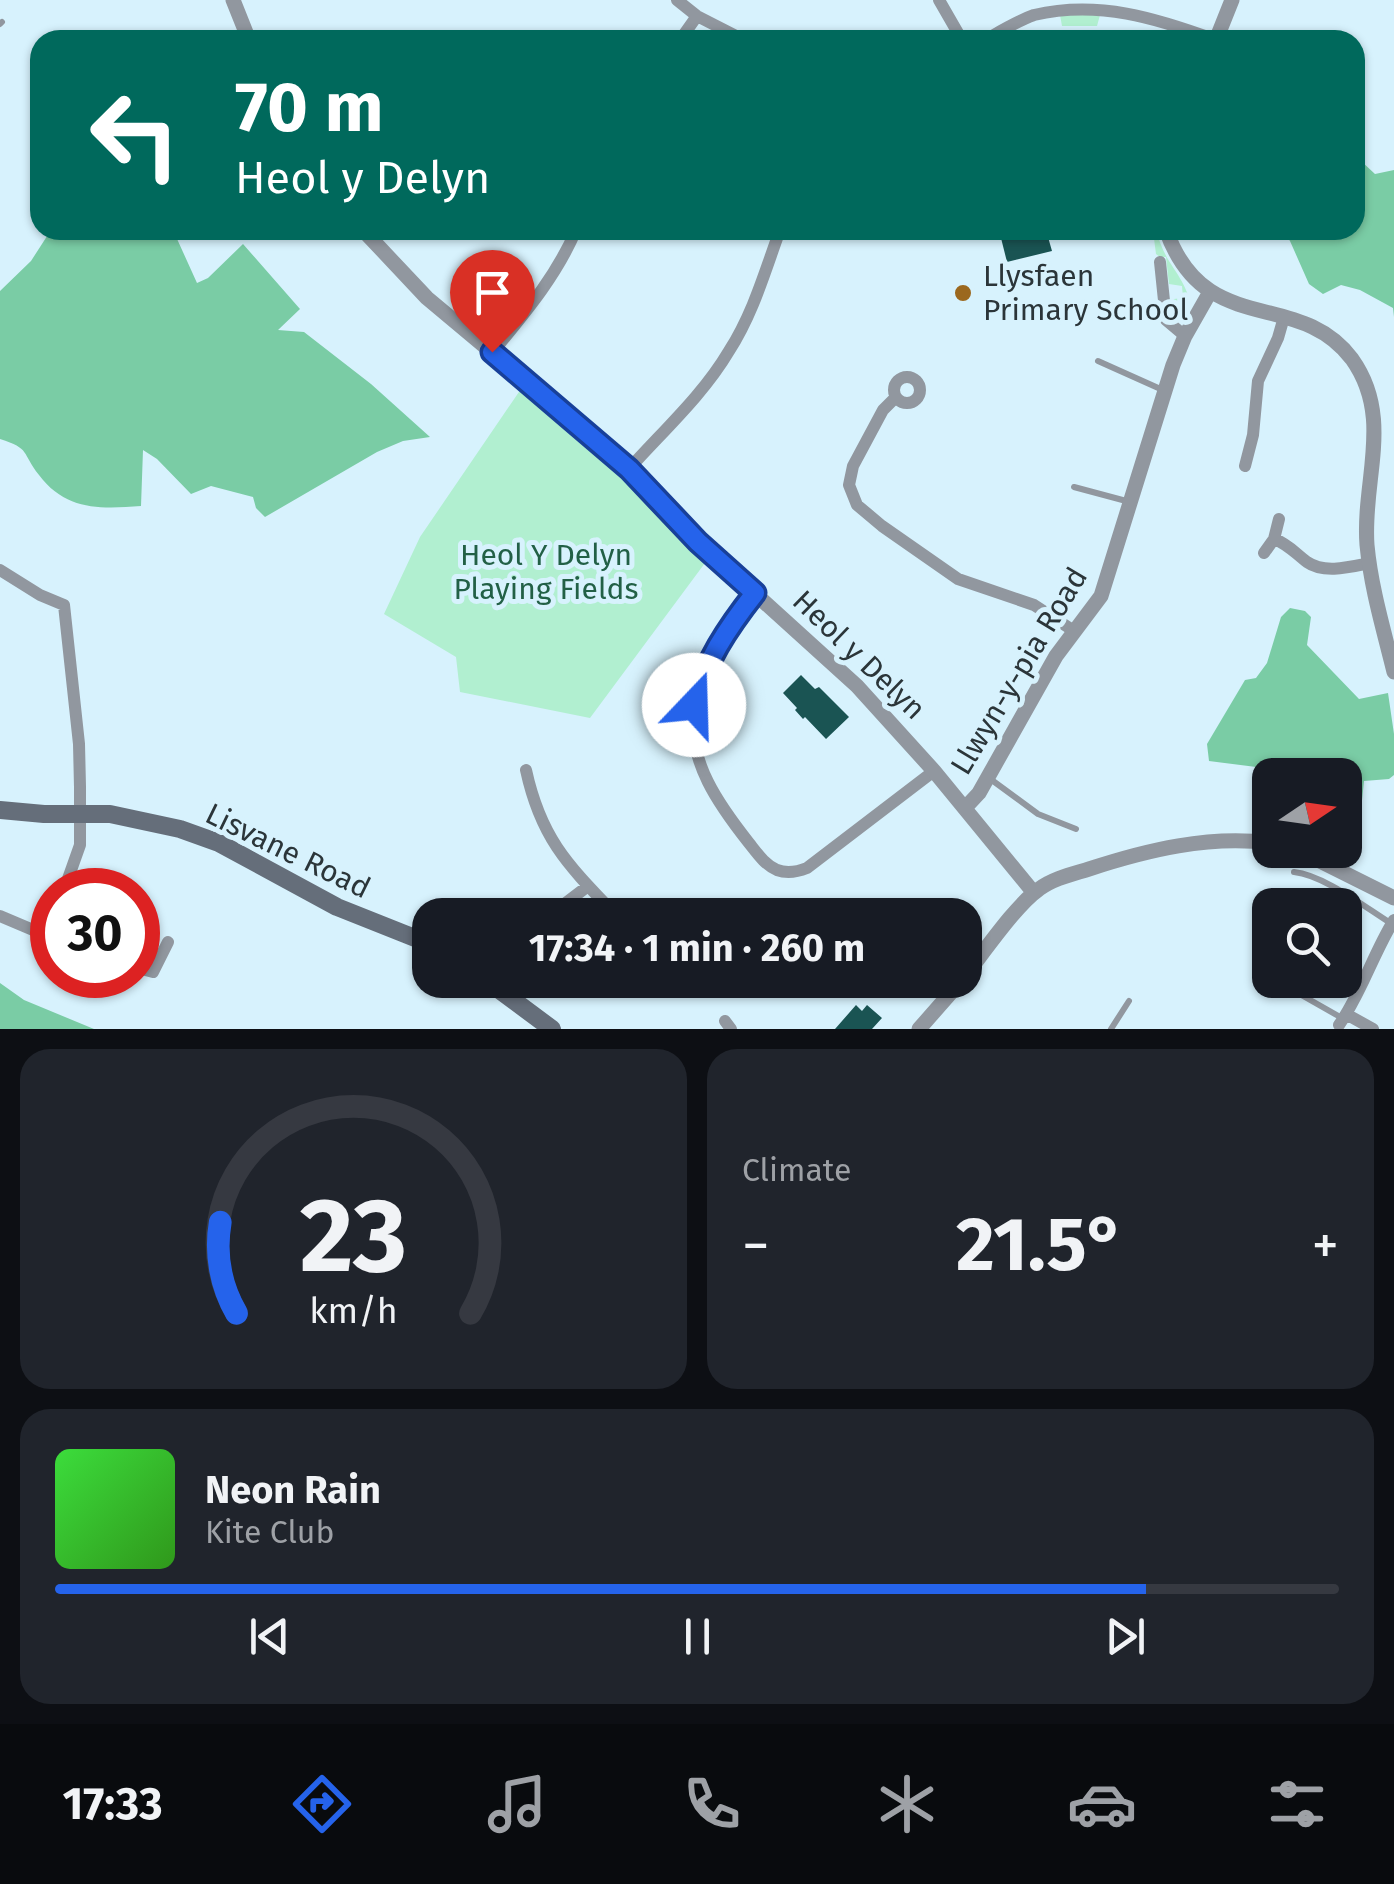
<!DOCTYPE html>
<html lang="en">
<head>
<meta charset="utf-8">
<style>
  body { margin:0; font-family:"Fira Sans",sans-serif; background:#20242c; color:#f1f3f6; height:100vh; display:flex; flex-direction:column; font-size:38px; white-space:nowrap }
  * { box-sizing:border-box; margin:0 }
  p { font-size:32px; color:#9ea1a6 }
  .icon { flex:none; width:55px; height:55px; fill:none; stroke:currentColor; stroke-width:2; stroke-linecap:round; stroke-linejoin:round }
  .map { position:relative; height:1029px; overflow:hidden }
  .details { display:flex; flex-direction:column; gap:20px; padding:20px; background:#0d0f14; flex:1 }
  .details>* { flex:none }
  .hud { position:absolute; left:30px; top:30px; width:1335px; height:210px; border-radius:30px; box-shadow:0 2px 8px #0004; background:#00695c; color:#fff; overflow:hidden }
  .needle { width:65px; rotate:77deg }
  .buttons { position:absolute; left:1252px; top:758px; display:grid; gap:20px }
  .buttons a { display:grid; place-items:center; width:110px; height:110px; border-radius:20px; background:#171b24; box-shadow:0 2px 8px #0004; font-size:50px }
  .speed { position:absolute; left:30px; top:868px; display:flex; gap:20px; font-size:50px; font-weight:700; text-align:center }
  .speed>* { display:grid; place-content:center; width:130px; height:130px; border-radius:50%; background:#171b24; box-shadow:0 2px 8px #0004; line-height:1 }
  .speed .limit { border:15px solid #d22; background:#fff; color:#111 }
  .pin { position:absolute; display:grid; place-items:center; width:85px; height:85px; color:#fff; margin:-102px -42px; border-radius:50% 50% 50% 0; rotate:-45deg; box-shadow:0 0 10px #0007 }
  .pin .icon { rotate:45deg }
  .me { position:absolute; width:110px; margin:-55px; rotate:21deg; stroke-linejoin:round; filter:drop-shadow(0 0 8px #0008) }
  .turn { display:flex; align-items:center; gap:35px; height:210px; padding:0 40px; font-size:45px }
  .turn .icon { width:130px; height:130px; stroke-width:2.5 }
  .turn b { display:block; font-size:70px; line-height:85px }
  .big { font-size:75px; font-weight:700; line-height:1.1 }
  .details .widget { flex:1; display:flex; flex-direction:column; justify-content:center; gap:15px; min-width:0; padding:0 35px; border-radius:30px; background:#20242c }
  .details .dial { align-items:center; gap:0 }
  .dial svg { height:260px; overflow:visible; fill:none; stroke:#363941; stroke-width:7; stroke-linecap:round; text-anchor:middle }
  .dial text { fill:#f1f3f6; stroke:none }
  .song { display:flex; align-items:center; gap:30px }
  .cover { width:120px; height:120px; border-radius:15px; background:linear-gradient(135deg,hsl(120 70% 55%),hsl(110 70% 35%)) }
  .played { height:10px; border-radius:5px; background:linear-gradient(90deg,#2563eb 85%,#363941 85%) }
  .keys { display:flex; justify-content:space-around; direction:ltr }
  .heat { display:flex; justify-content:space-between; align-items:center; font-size:55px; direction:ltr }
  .details .tiles { flex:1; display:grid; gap:20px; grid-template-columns:1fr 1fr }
  .widget:last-child { grid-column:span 2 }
  .trip { position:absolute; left:412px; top:898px; width:570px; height:100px; border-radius:30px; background:#171b24; box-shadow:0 2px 8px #0004; font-weight:700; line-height:100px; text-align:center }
  .tabs { display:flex; height:160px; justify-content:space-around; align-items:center; background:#090b0e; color:#9ea1a6 }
  .tabs .icon { width:70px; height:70px }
  .tabs .on { color:#2563eb }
  .tabs b { font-size:45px; color:#f1f3f6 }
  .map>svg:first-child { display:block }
  .green { fill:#b1efd0 }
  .forest { fill:#7acca5 }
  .building { fill:#1a5453 }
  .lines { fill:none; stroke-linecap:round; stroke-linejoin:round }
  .service { stroke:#91979f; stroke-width:6 }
  .minor { stroke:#91979f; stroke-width:12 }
  .tertiary { stroke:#91979f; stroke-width:15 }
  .secondary { stroke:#656e7a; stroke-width:18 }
  .route-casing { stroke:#184099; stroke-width:25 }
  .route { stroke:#2563eb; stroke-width:18 }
  .poi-dot { fill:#9b681e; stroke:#d7f2fd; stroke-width:4 }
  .labels { text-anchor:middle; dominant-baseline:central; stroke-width:10; stroke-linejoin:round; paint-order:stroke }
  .poi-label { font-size:30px; fill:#2b3539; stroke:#d7f2fd; text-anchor:start }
  .park-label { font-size:30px; fill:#226046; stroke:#d7f2fd }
  .street-label { font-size:30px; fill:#2b3539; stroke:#d7f2fd }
</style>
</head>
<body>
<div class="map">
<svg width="1394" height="1029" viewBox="0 0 1394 1029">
  <rect width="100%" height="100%" fill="#d7f2fd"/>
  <path class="green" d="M1060 15H1100L1097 26H1062Z
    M1156 230C1159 241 1163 251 1169 261 1179 277 1207 313 1174 321 1170 316 1169 304 1174 299L1183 298 1182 286 1169 284 1166 257H1160L1156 254 1153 231Z
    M521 389 608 462 705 563 590 718 460 692 456 657 384 614 420 537Z"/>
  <path class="forest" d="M1355 152 1361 161 1375 174 1394 170V317L1393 308 1360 290 1341 285 1323 294 1309 284 1290 241 1282 230H1355Z
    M51 230H173L197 283 208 278 243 244 300 309 278 330 304 332 371 384 430 437 403 441 377 452 265 517 256 508 253 497 211 486 191 494 157 459 143 450 141 506C101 509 66 511 39 475 21 452 31 449 0 439V291L31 261Z
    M1290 608 1305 611 1311 617 1307 645 1359 699 1388 693 1394 734V775L1389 779 1364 781 1360 820 1350 817 1353 780 1345 778V775H1318L1209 761 1207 744 1245 680 1256 678 1267 663 1281 617Z
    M0 983 24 1000 94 1029H0Z"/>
  <path class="building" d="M999 230H1046L1052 251 1007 262Z
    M801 675 815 689 819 687 849 717 826 739 805 717 803 719 795 710 797 708 783 693Z
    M856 1005 862 1011 867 1005 882 1018 872 1029H835Z"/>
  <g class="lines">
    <path class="service" d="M0 24 2 22
      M1098 361 1165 391
      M1074 487 1130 502
      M989 778 1038 814 1076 829
      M1294 872C1324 875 1366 908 1392 924
      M1266 974 1270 977
      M1275 980 1342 1018
      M1111 1029 1129 1001"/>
    <path class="minor" d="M677 0 697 16 744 40
      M939 0 962 40
      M680 40 697 16
      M985 40C1001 31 1017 21 1034 15 1098 0 1156 18 1216 40
      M1160 262 1166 320 1185 336
      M492 353C524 314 556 277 576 230
      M894 390a13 13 0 1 1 26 0a13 13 0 1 1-26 0Z
      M896 397 883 410 853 466 849 485 857 505 882 526 958 579 1034 605 1074 631
      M1245 466 1253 435 1258 381 1278 338 1284 317
      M629 469C663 431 703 395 729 351 753 314 765 271 780 230
      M1274 539C1288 544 1295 553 1307 562 1324 574 1350 567 1370 563
      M1264 553 1274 539 1279 519
      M0 570 40 595 64 605 79 744 80 787V845L64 890
      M755 593C730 626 697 667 693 710 688 762 719 805 749 843 757 853 765 865 777 870 788 874 797 872 807 868L934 771
      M526 770C541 839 568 865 616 915
      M550 915 588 886
      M0 916 52 938
      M43 934 52 915
      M138 968 153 972 168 942
      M1346 1014 1373 1029
      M725 1021 731 1029
      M1339 1025C1362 992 1373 954 1394 920"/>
    <path class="tertiary" d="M233 0 249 40
      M1216 40 1232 0
      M363 230 427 298 604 446 629 469 698 542 857 686 934 771 1034 893
      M1166 230C1205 340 1298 287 1352 359 1394 418 1362 480 1367 545 1371 588 1384 631 1394 672
      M965 808 979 793 1056 656 1101 596 1173 365 1185 336 1210 292
      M1298 850 1394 898
      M965 976C984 952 1016 905 1039 889 1054 878 1073 874 1089 869 1147 850 1209 835 1270 843
      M919 1029 962 980"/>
    <path class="secondary" d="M0 810 44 814H110L180 829 219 843 337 907 430 944
      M486 980 552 1029"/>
  </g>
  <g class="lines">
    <g class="route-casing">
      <path id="route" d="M492 352 629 469 698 542 755 593C729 626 703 664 694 705"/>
    </g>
    <use href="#route" class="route"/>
  </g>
  <circle class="poi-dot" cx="963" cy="293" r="10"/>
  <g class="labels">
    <g class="poi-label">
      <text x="983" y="276">Llysfaen<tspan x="983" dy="34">Primary School</tspan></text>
    </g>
    <g class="park-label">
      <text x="546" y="555">Heol Y Delyn<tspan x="546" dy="34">Playing Fields</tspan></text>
    </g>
    <g class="street-label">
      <text transform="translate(859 655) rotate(44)">Heol y Delyn</text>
      <text transform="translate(1019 671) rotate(-59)">Llwyn-y-pia Road</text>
      <text transform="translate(288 851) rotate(26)">Lisvane Road</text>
    </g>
  </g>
</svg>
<div class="buttons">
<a><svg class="needle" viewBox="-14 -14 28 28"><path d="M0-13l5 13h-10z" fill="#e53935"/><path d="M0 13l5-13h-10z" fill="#9ea1a6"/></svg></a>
<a><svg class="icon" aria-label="search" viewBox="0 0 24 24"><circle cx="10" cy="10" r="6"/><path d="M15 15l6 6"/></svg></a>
</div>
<div class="speed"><div class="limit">30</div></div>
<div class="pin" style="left:492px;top:352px;background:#d93025"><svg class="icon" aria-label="arrive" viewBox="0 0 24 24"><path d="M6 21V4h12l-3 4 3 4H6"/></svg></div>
<svg class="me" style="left:694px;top:705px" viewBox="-20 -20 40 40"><circle r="19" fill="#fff"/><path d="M0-13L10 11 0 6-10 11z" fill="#2563eb"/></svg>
<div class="trip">17:34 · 1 min · 260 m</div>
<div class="hud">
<div class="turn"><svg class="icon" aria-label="left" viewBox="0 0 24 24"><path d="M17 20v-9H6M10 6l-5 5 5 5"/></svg><div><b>70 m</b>Heol y Delyn</div></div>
</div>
</div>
<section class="details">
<div class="tiles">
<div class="widget dial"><svg viewBox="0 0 100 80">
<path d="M14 69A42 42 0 1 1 86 69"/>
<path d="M14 69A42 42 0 0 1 9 41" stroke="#2563eb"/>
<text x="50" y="56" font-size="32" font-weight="700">23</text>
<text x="50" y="72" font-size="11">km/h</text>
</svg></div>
<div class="widget"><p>Climate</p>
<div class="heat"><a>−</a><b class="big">21.5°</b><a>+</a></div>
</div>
<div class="widget">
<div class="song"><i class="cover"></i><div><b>Neon Rain</b><p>Kite Club</p></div></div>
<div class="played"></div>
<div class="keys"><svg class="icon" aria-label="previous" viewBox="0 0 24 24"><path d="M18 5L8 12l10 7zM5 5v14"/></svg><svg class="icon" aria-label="pause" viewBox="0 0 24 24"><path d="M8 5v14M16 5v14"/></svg><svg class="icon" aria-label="next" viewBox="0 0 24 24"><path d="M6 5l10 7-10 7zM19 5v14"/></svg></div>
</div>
</div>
</section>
<nav class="tabs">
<b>17:33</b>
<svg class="icon on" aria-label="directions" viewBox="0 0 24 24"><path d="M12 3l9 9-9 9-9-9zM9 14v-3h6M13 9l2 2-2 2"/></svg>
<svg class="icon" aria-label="music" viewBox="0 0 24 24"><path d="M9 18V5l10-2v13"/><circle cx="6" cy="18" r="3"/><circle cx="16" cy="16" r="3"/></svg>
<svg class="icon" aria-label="phone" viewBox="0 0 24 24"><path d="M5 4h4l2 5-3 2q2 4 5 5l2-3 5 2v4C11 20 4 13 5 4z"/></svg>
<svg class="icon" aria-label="climate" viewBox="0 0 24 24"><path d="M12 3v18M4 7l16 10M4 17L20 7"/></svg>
<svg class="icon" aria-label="car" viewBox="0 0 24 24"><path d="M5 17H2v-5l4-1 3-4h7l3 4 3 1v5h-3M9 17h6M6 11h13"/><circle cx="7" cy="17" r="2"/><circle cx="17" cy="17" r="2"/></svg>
<svg class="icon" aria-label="filters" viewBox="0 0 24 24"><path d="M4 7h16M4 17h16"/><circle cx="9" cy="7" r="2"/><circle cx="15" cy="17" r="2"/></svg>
</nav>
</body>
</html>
